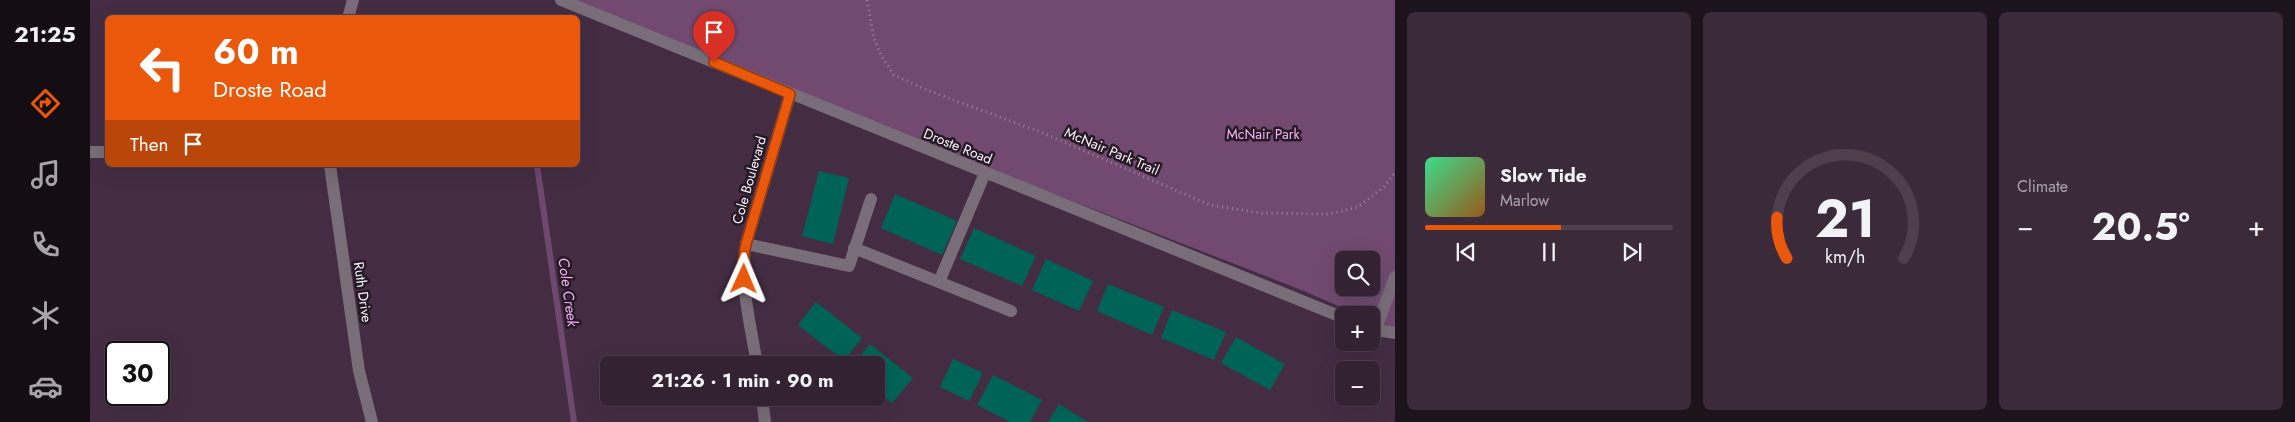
<!DOCTYPE html>
<html lang="en">
<head>
<meta charset="utf-8">
<style>
  body { margin:0; font-family:Jost,sans-serif; background:#3b2a3a; color:#f1f3f6; height:100vh; display:flex; flex-direction:column; font-size:19px; white-space:nowrap }
  * { box-sizing:border-box; margin:0 }
  p { font-size:16px; color:#a9a4ac }
  .icon { flex:none; width:28px; height:28px; fill:none; stroke:currentColor; stroke-width:2; stroke-linecap:round; stroke-linejoin:round }
  .map { position:relative; flex:1; overflow:hidden }
  .sheet { display:flex; flex-direction:column; gap:12px; padding:12px; background:#1c131c; width:900px }
  .sheet>* { flex:none }
  .guide { position:absolute; left:15px; top:15px; width:475px; height:152px; border-radius:8px; box-shadow:0 5px 20px #0002,0 0 0 1px #4e3f4d; background:#ea580c; color:#fff; overflow:hidden }
  .tools { position:absolute; left:1245px; top:251px; display:grid; gap:10px }
  .tools a { display:grid; place-items:center; width:45px; height:45px; border-radius:8px; background:#332232; box-shadow:0 5px 20px #0002,0 0 0 1px #4e3f4d; font-size:25px }
  .speed { position:absolute; left:15px; top:341px; display:flex; gap:10px; font-size:25px; font-weight:700; text-align:center }
  .speed>* { display:grid; place-content:center; width:65px; height:65px; border-radius:50%; background:#332232; box-shadow:0 5px 20px #0002,0 0 0 1px #4e3f4d; line-height:1 }
  .speed .limit { border:2px solid #111; border-radius:8px; background:#fff; color:#111 }
  .pin { position:absolute; display:grid; place-items:center; width:42px; height:42px; color:#fff; margin:-51px -21px; border-radius:50% 50% 50% 0; rotate:-45deg; box-shadow:0 0 5px #0007 }
  .pin .icon { rotate:45deg }
  .me { position:absolute; width:55px; margin:-28px; rotate:1deg; stroke-linejoin:round; filter:drop-shadow(0 0 4px #0008) }
  .turn { display:flex; align-items:center; gap:18px; height:105px; padding:0 25px; font-size:22px }
  .turn .icon { width:65px; height:65px; stroke-width:2.5 }
  .turn b { display:block; font-size:35px; line-height:42px }
  .then { display:flex; align-items:center; height:48px; padding:0 25px; background:#0003; gap:10px; font-size:19px }
  .big { font-size:38px; font-weight:700; line-height:1.1 }
  .sheet .tile { flex:1; display:flex; flex-direction:column; justify-content:center; gap:8px; min-width:0; padding:0 18px; border-radius:8px; background:#3b2a3a }
  .sheet .dial { align-items:center; gap:0 }
  .dial svg { height:130px; overflow:visible; fill:none; stroke:#4e3f4d; stroke-width:7; stroke-linecap:round; text-anchor:middle }
  .dial text { fill:#f1f3f6; stroke:none }
  .song { display:flex; align-items:center; gap:15px }
  .cover { width:60px; height:60px; border-radius:8px; background:linear-gradient(135deg,hsl(150 70% 55%),hsl(30 70% 35%)) }
  .played { height:5px; border-radius:2px; background:linear-gradient(90deg,#ea580c 55%,#4e3f4d 55%) }
  .keys { display:flex; justify-content:space-around; direction:ltr }
  .heat { display:flex; justify-content:space-between; align-items:center; font-size:28px; direction:ltr }
  .sheet .tiles { flex:1; display:grid; gap:12px; grid-template-columns:repeat(3,1fr) }
  .trip { position:absolute; left:510px; top:356px; width:285px; height:50px; border-radius:8px; background:#332232; box-shadow:0 5px 20px #0002,0 0 0 1px #4e3f4d; font-weight:700; line-height:50px; text-align:center }
  main { display:flex; flex:1; min-height:0 }
  .menu { display:flex; flex-direction:column; width:90px; justify-content:space-around; align-items:center; background:#140e14; color:#a9a4ac }
  .menu .icon { width:35px; height:35px }
  .menu .active { color:#ea580c }
  .menu b { font-size:22px; color:#f1f3f6 }
  .map>svg:first-child { display:block }
  .green { fill:#724a71; fill-rule:evenodd }
  .lines { fill:none; stroke-linecap:round; stroke-linejoin:round }
  .stream { stroke:#6f4870; stroke-width:6 }
  .building { fill:#006357 }
  .path { stroke:#978497; stroke-width:3; stroke-dasharray:1 4; stroke-linecap:butt }
  .service { stroke:#786d78; stroke-width:12 }
  .minor { stroke:#786d78; stroke-width:12 }
  .tertiary { stroke:#786d78; stroke-width:12 }
  .route-casing { stroke:#983908; stroke-width:12 }
  .route { stroke:#ea580c; stroke-width:9 }
  .labels { text-anchor:middle; dominant-baseline:central; stroke-width:5; stroke-linejoin:round; paint-order:stroke }
  .park-label { font-size:14px; fill:#fcaffa; stroke:#241a24 }
  .street-label { font-size:14px; fill:#feeffe; stroke:#241a24 }
  .water-label { font-size:15px; font-style:italic; fill:#f9acf7; stroke:#241a24 }
</style>
</head>
<body>
<main>
<nav class="menu">
<b>21:25</b>
<svg class="icon active" aria-label="directions" viewBox="0 0 24 24"><path d="M12 3l9 9-9 9-9-9zM9 14v-3h6M13 9l2 2-2 2"/></svg>
<svg class="icon" aria-label="music" viewBox="0 0 24 24"><path d="M9 18V5l10-2v13"/><circle cx="6" cy="18" r="3"/><circle cx="16" cy="16" r="3"/></svg>
<svg class="icon" aria-label="phone" viewBox="0 0 24 24"><path d="M5 4h4l2 5-3 2q2 4 5 5l2-3 5 2v4C11 20 4 13 5 4z"/></svg>
<svg class="icon" aria-label="climate" viewBox="0 0 24 24"><path d="M12 3v18M4 7l16 10M4 17L20 7"/></svg>
<svg class="icon" aria-label="car" viewBox="0 0 24 24"><path d="M5 17H2v-5l4-1 3-4h7l3 4 3 1v5h-3M9 17h6M6 11h13"/><circle cx="7" cy="17" r="2"/><circle cx="17" cy="17" r="2"/></svg>
</nav>
<div class="map">
<svg width="1305" height="422" viewBox="0 0 1305 422">
  <rect width="100%" height="100%" fill="#442d43"/>
  <path class="green" d="M466 0H1305V331L1281 321V315H1269L1214 291ZM1254 260H1281V288H1254Z"/>
  <g class="lines">
    <path class="stream" d="M447 165 484 422"/>
  </g>
  <path class="building" d="M729 171 759 178 743 244 712 236Z
    M805 194 867 221 852 255 791 228Z
    M884 228 946 256 932 286 870 259Z
    M956 259 1003 281 989 311 942 290Z
    M1018 284 1074 307 1062 335 1007 311Z
    M726 302 772 338 754 361 708 325Z
    M1082 310 1136 332 1124 360 1071 338Z
    M1146 337 1195 364 1180 390 1131 363Z
    M780 344 823 378 802 403 786 390V365H763Z
    M863 359 893 373 879 401 850 387Z
    M903 375 952 400 940 422H920L887 405Z
    M969 404 998 422H958Z"/>
  <g class="lines">
    <path class="path" d="M777 0 784 39 791 55 804 75 837 90 953 133 1120 205 1171 213 1240 214 1268 207 1294 187 1305 172"/>
    <path class="service" d="M656 244 759 266 781 199
      M764 248 921 311
      M849 282 895 173"/>
    <path class="minor" d="M258 18 263 0
      M0 152H18
      M240 165 269 371 282 422
      M1285 331 1305 277
      M667 365C661 326 649 284 656 244L700 94
      M672 398 675 422"/>
    <path class="tertiary" d="M471 0 1254 318
      M1281 329 1305 333"/>
  </g>
  <g class="lines">
    <g class="route-casing">
      <path id="route" d="M624 62 700 94 656 244 653 260 654 279"/>
    </g>
    <use href="#route" class="route"/>
  </g>
  <g class="labels">
    <g class="park-label">
      <text x="1173" y="134">McNair Park</text>
    </g>
    <g class="street-label">
      <text transform="translate(868 146) rotate(22)">Droste Road</text>
      <text transform="translate(1022 151) rotate(23)">McNair Park Trail</text>
      <text transform="translate(659 180) rotate(-74)">Cole Boulevard</text>
      <text transform="translate(273 292) rotate(82)">Ruth Drive</text>
    </g>
    <g class="water-label">
      <text transform="translate(478 292) rotate(82)">Cole Creek</text>
    </g>
  </g>
</svg>
<div class="tools">
<a><svg class="icon" aria-label="search" viewBox="0 0 24 24"><circle cx="10" cy="10" r="6"/><path d="M15 15l6 6"/></svg></a>
<a>+</a>
<a>−</a>
</div>
<div class="speed"><div class="limit">30</div></div>
<div class="pin" style="left:624px;top:62px;background:#d93025"><svg class="icon" aria-label="arrive" viewBox="0 0 24 24"><path d="M6 21V4h12l-3 4 3 4H6"/></svg></div>
<svg class="me" style="left:654px;top:279px" viewBox="-20 -20 40 40"><path d="M0-17L14 15 0 8-14 15z" fill="#ea580c" stroke="#fff" stroke-width="4"/></svg>
<div class="trip">21:26 · 1 min · 90 m</div>
<div class="guide">
<div class="turn"><svg class="icon" aria-label="left" viewBox="0 0 24 24"><path d="M17 20v-9H6M10 6l-5 5 5 5"/></svg><div><b>60 m</b>Droste Road</div></div>
<div class="then">Then<svg class="icon" aria-label="arrive" viewBox="0 0 24 24"><path d="M6 21V4h12l-3 4 3 4H6"/></svg></div>
</div>
</div>
<section class="sheet">
<div class="tiles">
<div class="tile">
<div class="song"><i class="cover"></i><div><b>Slow Tide</b><p>Marlow</p></div></div>
<div class="played"></div>
<div class="keys"><svg class="icon" aria-label="previous" viewBox="0 0 24 24"><path d="M18 5L8 12l10 7zM5 5v14"/></svg><svg class="icon" aria-label="pause" viewBox="0 0 24 24"><path d="M8 5v14M16 5v14"/></svg><svg class="icon" aria-label="next" viewBox="0 0 24 24"><path d="M6 5l10 7-10 7zM19 5v14"/></svg></div>
</div>
<div class="tile dial"><svg viewBox="0 0 100 80">
<path d="M14 69A42 42 0 1 1 86 69"/>
<path d="M14 69A42 42 0 0 1 8 44" stroke="#ea580c"/>
<text x="50" y="56" font-size="32" font-weight="700">21</text>
<text x="50" y="72" font-size="11">km/h</text>
</svg></div>
<div class="tile"><p>Climate</p>
<div class="heat"><a>−</a><b class="big">20.5°</b><a>+</a></div>
</div>
</div>
</section>
</main>
</body>
</html>
